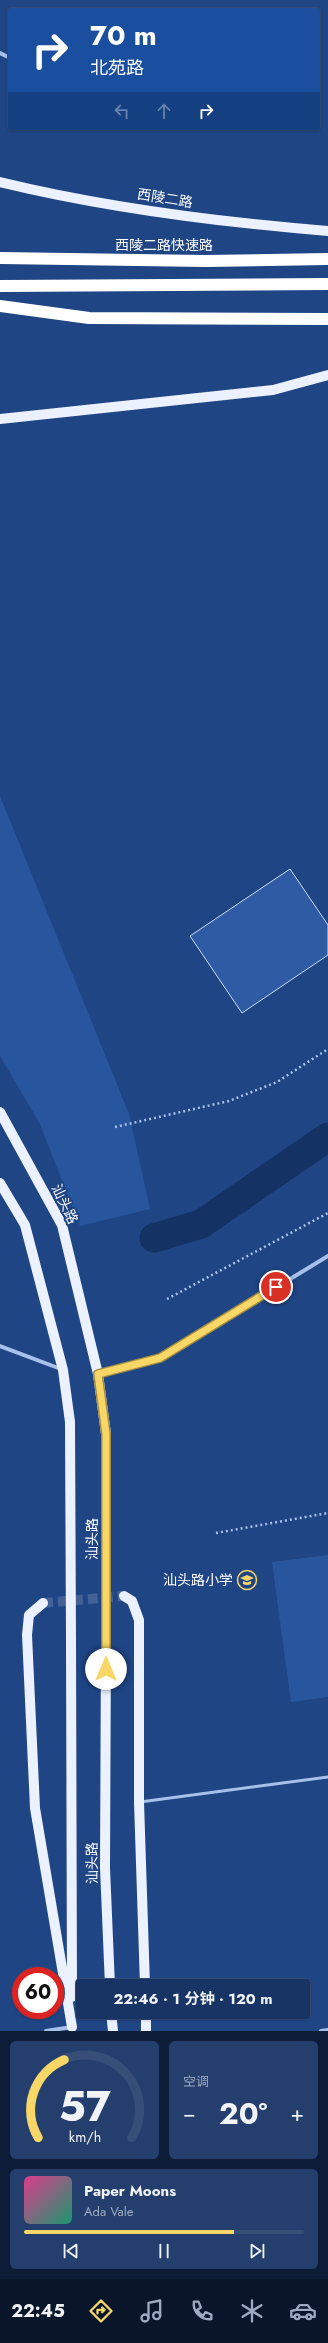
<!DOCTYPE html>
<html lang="zh">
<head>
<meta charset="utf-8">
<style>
  body { margin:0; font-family:Jost,"Noto Sans SC",sans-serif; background:#243f6d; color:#f1f3f6; height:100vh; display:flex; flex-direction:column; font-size:15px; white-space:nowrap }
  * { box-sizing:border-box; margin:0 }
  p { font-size:13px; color:#9eaabf }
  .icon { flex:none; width:22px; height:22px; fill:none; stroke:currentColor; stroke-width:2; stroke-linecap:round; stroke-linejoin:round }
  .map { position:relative; height:2031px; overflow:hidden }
  .sheet { display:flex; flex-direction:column; gap:10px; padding:10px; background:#0d1d37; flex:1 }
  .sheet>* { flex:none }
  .hud { position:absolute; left:8px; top:8px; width:312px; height:122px; border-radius:4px; box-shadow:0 1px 3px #0004,0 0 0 1px #364f78; background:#1a4fa0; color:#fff; overflow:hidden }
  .speed { position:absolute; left:12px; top:1967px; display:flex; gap:8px; font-size:20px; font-weight:700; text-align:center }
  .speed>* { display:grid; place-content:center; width:52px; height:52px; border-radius:50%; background:#173464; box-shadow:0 1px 3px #0004,0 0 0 1px #364f78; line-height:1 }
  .speed .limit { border:6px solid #d22; background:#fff; color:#111 }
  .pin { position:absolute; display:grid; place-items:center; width:34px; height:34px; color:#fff; margin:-17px; border:2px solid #fff; border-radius:50%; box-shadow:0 1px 4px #0007 }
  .me { position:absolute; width:44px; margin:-22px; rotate:0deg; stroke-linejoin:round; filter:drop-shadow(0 0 3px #0008) }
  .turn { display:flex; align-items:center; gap:14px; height:84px; padding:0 16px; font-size:18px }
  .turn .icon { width:52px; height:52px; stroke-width:2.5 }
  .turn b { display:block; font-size:28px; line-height:34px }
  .lanes { display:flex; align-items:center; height:38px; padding:0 16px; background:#0003; justify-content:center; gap:20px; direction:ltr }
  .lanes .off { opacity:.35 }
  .big { font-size:30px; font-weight:700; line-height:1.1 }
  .sheet .widget { flex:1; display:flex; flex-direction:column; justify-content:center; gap:6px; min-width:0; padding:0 14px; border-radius:6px; background:#243f6d }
  .sheet .dial { align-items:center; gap:0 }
  .dial svg { height:104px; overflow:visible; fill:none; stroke:#364f78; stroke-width:7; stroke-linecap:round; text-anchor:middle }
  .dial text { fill:#f1f3f6; stroke:none }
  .song { display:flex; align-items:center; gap:12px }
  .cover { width:48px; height:48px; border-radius:6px; background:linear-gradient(135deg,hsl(330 70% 55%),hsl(160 70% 35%)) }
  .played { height:4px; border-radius:2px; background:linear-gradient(90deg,#f8d766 75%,#364f78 75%) }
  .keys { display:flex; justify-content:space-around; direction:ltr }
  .heat { display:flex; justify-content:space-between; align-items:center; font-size:22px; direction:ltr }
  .sheet .tiles { flex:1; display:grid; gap:10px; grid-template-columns:1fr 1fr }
  .widget:last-child { grid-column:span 2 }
  .trip { position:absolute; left:76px; top:1979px; width:234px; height:40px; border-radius:4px; background:#173464; box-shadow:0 1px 3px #0004,0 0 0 1px #364f78; font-weight:700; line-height:40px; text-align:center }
  .tab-bar { display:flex; height:64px; justify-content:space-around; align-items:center; background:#091528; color:#9eaabf }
  .tab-bar .icon { width:28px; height:28px }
  .tab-bar .active { color:#f8d766 }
  .tab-bar b { font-size:18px; color:#f1f3f6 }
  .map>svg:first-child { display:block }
  .green { fill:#28569e }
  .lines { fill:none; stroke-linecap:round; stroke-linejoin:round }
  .canal { stroke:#153264; stroke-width:29 }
  .building { fill:#2e5ba3; stroke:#cbddf7 }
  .primary-tunnel { stroke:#416197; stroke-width:10; stroke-dasharray:10 5; stroke-linecap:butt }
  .path { stroke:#a7c1ea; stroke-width:2.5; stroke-dasharray:2 3; stroke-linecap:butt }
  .lane { stroke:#a7c1ea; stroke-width:3 }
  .street { stroke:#a7c1ea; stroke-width:4 }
  .primary { stroke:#ebf1fe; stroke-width:10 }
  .highway { stroke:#fff; stroke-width:12 }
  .primary-bridge { stroke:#ebf1fe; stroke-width:10 }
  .route-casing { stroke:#a18c42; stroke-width:10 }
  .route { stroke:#f8d766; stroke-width:7 }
  .labels { text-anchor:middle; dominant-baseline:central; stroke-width:4; stroke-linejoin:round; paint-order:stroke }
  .street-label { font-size:14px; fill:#fff; stroke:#1f4585 }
  .poi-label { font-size:14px; fill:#fff; stroke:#1f4585; text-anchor:end }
</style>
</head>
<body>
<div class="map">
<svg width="328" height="2031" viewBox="0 0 328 2031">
  <rect width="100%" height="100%" fill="#1f4585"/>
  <path class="green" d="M0 796 129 1114 150 1209 80 1226 39 1122 0 1056Z
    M328 1555V1697L291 1702 272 1562Z"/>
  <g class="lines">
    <path class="canal" d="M154 1238 201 1224 328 1137"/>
  </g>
  <path class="building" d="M290 869 328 925V955L242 1013 190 936Z"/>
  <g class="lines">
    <path class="primary-tunnel" d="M43 1603 124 1596"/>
    <path class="path" d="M115 1127 229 1101 277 1082 328 1049
      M167 1299 328 1213
      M216 1533 328 1513"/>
    <path class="lane" d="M140 1802 328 1777"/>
    <path class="street" d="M0 53 10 58
      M0 1346 61 1369
      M98 1374 160 1358 328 1256
      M46 2031 72 2027
      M321 2031 328 2030"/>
    <path class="primary" d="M0 182C107 208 218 222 328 231
      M0 419 273 390 328 375
      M0 1112 62 1225 98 1374 106 1434
      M0 1183 25 1225 63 1370 70 1422
      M124 1596 132 1601 139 1620V1802L145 1986
      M43 1603 29 1615 27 1635 35 1808 72 2027
      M71 1638 72 1997
      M106 1639 105 1868 110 1986
      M111 2012 113 2031
      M146 2012V2031"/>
    <path class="highway" d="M0 258 205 261 328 259
      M0 286 328 284
      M0 306 89 318 328 319"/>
    <path class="primary-bridge" d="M70 1422 71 1638
      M106 1639V1434"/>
  </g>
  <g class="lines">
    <g class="route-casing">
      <path id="route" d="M106 1669V1434L98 1374 160 1358 276 1287"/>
    </g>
    <use href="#route" class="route"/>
  </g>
  <defs>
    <g id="school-ring" transform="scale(1)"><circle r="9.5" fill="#1f4585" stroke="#f8d766" stroke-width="1.5"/><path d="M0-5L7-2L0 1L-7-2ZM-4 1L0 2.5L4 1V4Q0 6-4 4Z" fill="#f8d766"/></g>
  </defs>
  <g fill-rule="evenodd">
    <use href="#school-ring" x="247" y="1580"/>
  </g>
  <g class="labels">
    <g class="street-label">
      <text transform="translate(165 198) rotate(9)">西陵二路</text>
      <text x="164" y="245">西陵二路快速路</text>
      <text transform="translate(65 1204) rotate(64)">汕头路</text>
      <text transform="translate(92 1539) rotate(-90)">汕头路</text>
      <text transform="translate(92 1863) rotate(-91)">汕头路</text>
    </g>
    <g class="poi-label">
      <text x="233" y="1580">汕头路小学</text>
    </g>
  </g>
</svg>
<div class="speed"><div class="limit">60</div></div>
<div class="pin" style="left:276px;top:1287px;background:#d93025"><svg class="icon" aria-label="arrive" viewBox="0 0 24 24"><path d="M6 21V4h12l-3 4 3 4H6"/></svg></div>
<svg class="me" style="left:106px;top:1669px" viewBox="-20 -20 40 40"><circle r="19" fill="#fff"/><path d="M0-13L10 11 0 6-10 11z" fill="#f8d766"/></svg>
<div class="trip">22:46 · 1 分钟 · 120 m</div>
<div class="hud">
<div class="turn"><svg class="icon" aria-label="right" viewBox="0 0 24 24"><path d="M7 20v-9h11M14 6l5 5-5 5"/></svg><div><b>70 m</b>北苑路</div></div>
<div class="lanes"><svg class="icon off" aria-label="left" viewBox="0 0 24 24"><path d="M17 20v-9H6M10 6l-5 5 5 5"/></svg><svg class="icon off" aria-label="ahead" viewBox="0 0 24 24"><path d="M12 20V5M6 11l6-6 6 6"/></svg><svg class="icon" aria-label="right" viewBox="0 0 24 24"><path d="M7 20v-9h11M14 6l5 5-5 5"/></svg></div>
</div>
</div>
<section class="sheet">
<div class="tiles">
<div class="widget dial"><svg viewBox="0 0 100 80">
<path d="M14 69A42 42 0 1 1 86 69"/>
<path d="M14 69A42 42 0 0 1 34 9" stroke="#f8d766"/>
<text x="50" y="56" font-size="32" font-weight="700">57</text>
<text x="50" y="72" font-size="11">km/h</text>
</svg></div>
<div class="widget"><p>空调</p>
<div class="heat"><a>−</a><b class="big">20°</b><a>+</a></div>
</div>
<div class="widget">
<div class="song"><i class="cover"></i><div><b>Paper Moons</b><p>Ada Vale</p></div></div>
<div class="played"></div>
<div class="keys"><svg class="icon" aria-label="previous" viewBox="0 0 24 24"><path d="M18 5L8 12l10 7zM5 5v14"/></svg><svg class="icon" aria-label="pause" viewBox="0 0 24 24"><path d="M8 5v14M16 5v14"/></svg><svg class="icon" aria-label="next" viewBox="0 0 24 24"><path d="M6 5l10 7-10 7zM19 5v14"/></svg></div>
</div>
</div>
</section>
<nav class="tab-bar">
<b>22:45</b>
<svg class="icon active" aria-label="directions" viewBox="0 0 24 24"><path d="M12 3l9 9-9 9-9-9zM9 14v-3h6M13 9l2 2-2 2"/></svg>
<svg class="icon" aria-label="music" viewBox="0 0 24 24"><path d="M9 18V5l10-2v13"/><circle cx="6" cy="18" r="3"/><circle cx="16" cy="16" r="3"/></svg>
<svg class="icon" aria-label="phone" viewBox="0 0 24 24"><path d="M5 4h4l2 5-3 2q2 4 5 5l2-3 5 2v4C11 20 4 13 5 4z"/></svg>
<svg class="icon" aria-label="climate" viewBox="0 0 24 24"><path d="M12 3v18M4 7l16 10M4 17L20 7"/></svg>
<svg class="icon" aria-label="car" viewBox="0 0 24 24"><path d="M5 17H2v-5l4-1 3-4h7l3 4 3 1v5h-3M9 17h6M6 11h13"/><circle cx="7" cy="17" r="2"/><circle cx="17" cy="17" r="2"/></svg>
</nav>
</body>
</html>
